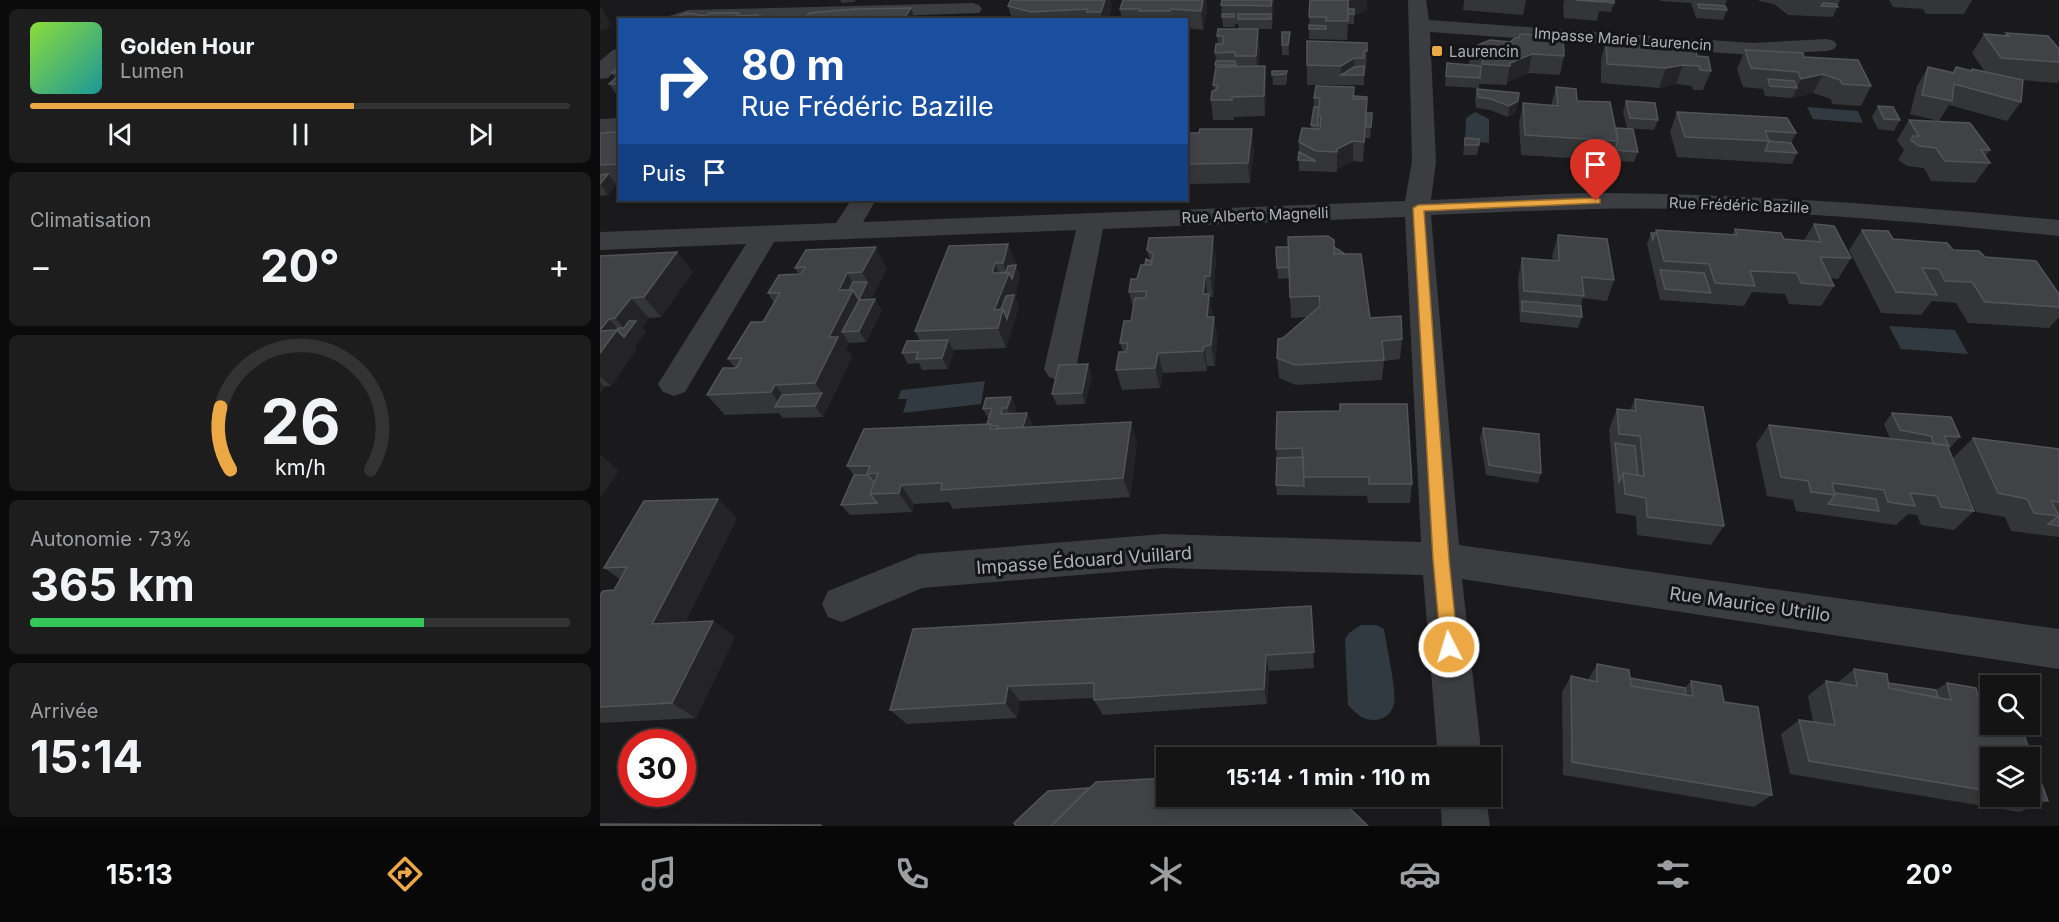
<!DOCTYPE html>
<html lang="fr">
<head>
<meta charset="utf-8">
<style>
  body { margin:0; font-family:Inter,sans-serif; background:#1d1d1e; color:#f1f3f6; height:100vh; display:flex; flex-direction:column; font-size:22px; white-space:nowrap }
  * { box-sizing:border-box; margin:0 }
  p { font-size:20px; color:#9d9ea0 }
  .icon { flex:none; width:33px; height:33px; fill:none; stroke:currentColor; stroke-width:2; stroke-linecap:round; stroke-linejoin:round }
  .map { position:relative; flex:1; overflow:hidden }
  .sheet { display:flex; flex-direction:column; gap:9px; padding:9px; background:#0b0b0c; width:600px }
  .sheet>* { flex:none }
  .top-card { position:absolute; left:18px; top:18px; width:570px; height:183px; border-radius:0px; box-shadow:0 3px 9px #0003,0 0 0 2px #333334; background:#1a4fa0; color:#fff; overflow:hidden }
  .fabs { position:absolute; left:1380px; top:675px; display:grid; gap:12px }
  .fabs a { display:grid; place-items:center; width:60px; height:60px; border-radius:0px; background:#141415; box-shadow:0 3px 9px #0003,0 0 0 2px #333334; font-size:30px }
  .speed { position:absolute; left:18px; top:729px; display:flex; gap:12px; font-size:30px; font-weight:700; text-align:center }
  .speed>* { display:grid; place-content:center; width:78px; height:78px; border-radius:50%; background:#141415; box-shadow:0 3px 9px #0003,0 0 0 2px #333334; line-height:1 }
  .speed .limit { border:9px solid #d22; background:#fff; color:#111 }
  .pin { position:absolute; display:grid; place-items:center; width:51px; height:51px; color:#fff; margin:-62px -26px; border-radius:50% 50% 50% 0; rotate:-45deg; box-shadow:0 0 6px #0007 }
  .pin .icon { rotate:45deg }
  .me { position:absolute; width:66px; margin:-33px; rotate:355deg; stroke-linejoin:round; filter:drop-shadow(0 0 4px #0008) }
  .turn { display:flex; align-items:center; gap:21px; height:126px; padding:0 24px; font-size:27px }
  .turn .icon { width:78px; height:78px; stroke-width:2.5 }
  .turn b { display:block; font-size:42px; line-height:51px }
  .then { display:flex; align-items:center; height:57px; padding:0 24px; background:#0003; gap:12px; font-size:22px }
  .big { font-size:45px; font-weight:700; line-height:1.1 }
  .sheet .widget { flex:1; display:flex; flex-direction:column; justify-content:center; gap:9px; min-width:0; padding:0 21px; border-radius:9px; background:#1d1d1e }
  .sheet .dial { align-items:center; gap:0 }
  .dial svg { height:156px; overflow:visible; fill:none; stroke:#333334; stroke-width:7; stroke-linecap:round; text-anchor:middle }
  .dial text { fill:#f1f3f6; stroke:none }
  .song { display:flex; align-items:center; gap:18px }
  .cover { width:72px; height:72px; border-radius:9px; background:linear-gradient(135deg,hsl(90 70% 55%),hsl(180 70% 35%)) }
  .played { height:6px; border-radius:3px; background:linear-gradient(90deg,#eba844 60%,#333334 60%) }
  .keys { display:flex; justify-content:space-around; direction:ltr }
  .heat { display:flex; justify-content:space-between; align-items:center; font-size:33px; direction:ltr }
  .charge { height:9px; border-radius:4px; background:linear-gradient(90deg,#34c759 73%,#333334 0) }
  .trip { position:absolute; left:556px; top:747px; width:345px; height:60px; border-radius:0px; background:#141415; box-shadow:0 3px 9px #0003,0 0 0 2px #333334; font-weight:700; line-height:60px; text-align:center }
  .menu { display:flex; height:96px; justify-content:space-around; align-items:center; background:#080808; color:#9d9ea0 }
  .menu .icon { width:42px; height:42px }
  .menu .on { color:#eba844 }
  .menu b { font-size:27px; color:#f1f3f6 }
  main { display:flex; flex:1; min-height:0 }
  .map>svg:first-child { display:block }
  .water { fill:#303a40 }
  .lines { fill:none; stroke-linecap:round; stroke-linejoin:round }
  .minor { fill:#3b3d41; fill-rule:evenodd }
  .wall { fill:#333537; fill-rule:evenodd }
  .shaded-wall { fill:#242426 }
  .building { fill:#404245; stroke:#515458; stroke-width:1.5 }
  .route { fill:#eba844; stroke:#996d2c; stroke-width:1.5 }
  .poi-dot { fill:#eba844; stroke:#151517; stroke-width:2 }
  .labels { text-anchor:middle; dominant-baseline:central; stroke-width:6; stroke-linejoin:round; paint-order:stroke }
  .far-street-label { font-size:15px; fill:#adb3bb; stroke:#151517 }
  .far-poi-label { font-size:15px; fill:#adb3bb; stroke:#151517; text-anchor:start }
  .street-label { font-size:18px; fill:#adb3bb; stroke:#151517 }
</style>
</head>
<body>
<main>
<section class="sheet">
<div class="widget">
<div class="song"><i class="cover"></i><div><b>Golden Hour</b><p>Lumen</p></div></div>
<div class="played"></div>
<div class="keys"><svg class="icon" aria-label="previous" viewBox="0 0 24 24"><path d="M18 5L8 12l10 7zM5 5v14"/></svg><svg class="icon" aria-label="pause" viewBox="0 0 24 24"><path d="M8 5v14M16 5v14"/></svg><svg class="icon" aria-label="next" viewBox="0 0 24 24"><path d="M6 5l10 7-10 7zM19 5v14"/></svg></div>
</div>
<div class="widget"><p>Climatisation</p>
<div class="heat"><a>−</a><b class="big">20°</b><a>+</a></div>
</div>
<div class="widget dial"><svg viewBox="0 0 100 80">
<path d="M14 69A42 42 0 1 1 86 69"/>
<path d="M14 69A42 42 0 0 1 9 37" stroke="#eba844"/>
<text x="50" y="56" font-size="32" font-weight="700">26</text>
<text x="50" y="72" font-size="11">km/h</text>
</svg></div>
<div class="widget"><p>Autonomie · 73%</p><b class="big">365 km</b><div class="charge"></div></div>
<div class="widget"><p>Arrivée</p><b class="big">15:14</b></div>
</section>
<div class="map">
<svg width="1459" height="826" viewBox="0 0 1459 826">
  <rect width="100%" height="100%" fill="#1a1a1c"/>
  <path class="water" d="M1207 107 1258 111 1263 123 1213 119Z
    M875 112 889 119V143L865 141 866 118Z
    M1289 326 1355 330 1368 354 1301 349Z
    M385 381 381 404 303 413 307 399H298L301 390Z
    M761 625H776L784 629C786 643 797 693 794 703 792 713 786 719 775 720 762 720 757 714 748 705L745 639 749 633Z"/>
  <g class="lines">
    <path class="minor" d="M808 0H826L829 20 1152 43 1227 39 1234 41 1237 45 1234 49 1227 51 1152 55 830 32 836 161 831 200C887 198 943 193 999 193 1153 194 1306 206 1459 220V236C1305 221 1150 206 995 209 940 210 886 213 831 215L859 545 1459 629V669L862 579 882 758H838L823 575 563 568 322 588 242 622 228 617 222 604 228 591 319 554 563 534 821 542 805 217 503 229 476 369 471 377 460 381 449 377 444 369 476 230 174 242 85 392 74 396 63 392 58 384 146 244 0 250V232L236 223 251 200H276L263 222 805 201 812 161Z
      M372 3 379 5 382 9 379 13 180 20H67L69 16 88 10Z
      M20 48V66L8 78 0 79V61L13 50Z
      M20 118V132L0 133V119Z
      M840 796H886L890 826H842Z"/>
  </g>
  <path class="wall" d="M240 0H256L254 2 242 3Z
    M523 0H606L607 10 603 30 586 28V20H522L520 9Z
    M710 0H767V10L754 16V24H748L747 40 709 39Z
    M864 0H926L923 15 863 10Z
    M964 0H1014V3L1011 12 999 11 997 21 964 18 963 7Z
    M1060 0H1127L1125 6 1127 10 1123 20 1096 18 1091 3 1060 1Z
    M1159 0H1240L1233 17 1188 15 1174 4 1159 1Z
    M1289 0H1372L1364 14H1326L1323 9 1293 7Z
    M621 5 674 6 672 29H639L638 24H635V27H623Z
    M408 6 512 7 508 20H412Z
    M618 29 660 48 658 66H665L666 85 665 116 634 117V120H613L611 100 614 91 613 85 616 72 615 65 616 62 615 53 618 44 617 36Z
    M690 32 689 55H682V45Z
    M1406 33 1459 49V80L1457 83 1421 80V102L1407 121 1349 105 1339 121 1310 114 1317 86 1328 67 1352 72 1356 67 1371 71 1372 69 1385 72 1372 53 1384 34 1404 36Z
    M1006 41 1046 48 1060 49 1061 44 1097 56 1111 71 1103 90H1093L1092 86 1076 84 1059 88 1001 83V60Z
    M767 43 766 70H764V85H707V65Z
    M871 48 964 56 960 75 928 73 907 82V85L879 84V88L845 86 847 63 869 65Z
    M1145 50 1204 57 1271 86 1261 106 1232 104 1231 99 1213 93 1192 98 1165 96 1163 89 1143 87 1137 69Z
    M20 65V99L9 84 15 78 12 73Z
    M672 71H687V81L686 85H673Z
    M754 87V96L766 113H772L770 138H765L766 124 763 162 753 161 737 169V172L699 171V142L711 129 714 107V98Z
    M956 87 977 101 1016 128 1038 152 1034 162 921 155 919 123 923 103 951 105Z
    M877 89 918 101 916 112 908 117 890 110 876 108 875 99Z
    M1026 101 1058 120 1054 130 1027 128 1023 112Z
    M1278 106 1300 120 1294 131 1278 129 1272 117Z
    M1077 112 1196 133 1191 143 1197 153 1192 164 1077 157 1070 132Z
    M1309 120 1390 150 1385 157 1390 163 1375 183 1331 181 1324 168 1307 166 1298 160 1304 150 1297 140Z
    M20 132V185H16L8 195 0 196V133Z
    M586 133 654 149 650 183 586 184Z
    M865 138 879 145 877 155H863Z
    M86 200H110L108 201H88Z
    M1214 224 1251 258 1238 279 1230 278 1234 286 1221 306 1189 304 1185 294 1152 292 1144 306 1060 300 1047 244 1051 233H1055L1056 230 1132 235 1135 229 1184 239 1204 240Z
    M1262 230 1293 239 1353 250 1385 257 1459 307V317L1449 328 1368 323 1356 303 1332 301 1321 315 1281 313 1249 250Z
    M958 235 1014 280 1007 301 983 298 981 306 982 317 978 328 920 322 918 278 922 258 953 260 952 256Z
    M408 244 420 276 416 290 417 293 415 298 419 306 406 348 354 350 348 369 322 370 319 363 308 364 302 353 320 341 315 331Z
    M676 247 734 249 770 318 802 339 800 359 784 361 782 380 696 385 679 378 677 358 683 338 707 317 691 318 689 278 678 279Z
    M206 250 287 268 271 299 282 310 266 342 249 343 246 349 252 357 223 417 183 418 179 413 125 415 107 395 135 368 128 359 163 322 174 303 168 293 199 274 195 268Z
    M547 250 616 257 613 297H610L612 317H614L617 338 615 366H607V371L563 373 560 388 522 390 516 370 523 352 520 343 531 321 533 308 529 292 545 265 550 261Z
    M77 252 93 272 61 317 49 318 42 328 46 332 34 348 36 350 11 386H4L0 393V256Z
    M492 375 485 404 457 405 452 394Z
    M1035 399 1124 526 1111 545 1037 535 1036 516 1016 513 1009 429 1017 409 1030 410Z
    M416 407 414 413H427L432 423 431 427 537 442 530 497 353 509 349 502 314 504 312 512 250 515 241 505 254 475 247 466 387 424 389 420 383 409Z
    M677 412 812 484 810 503H768L767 496 677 495 676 485Z
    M1292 413 1360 437 1350 448H1348L1374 511 1354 530 1321 525 1317 515 1308 514 1296 525 1196 511 1193 500 1167 496 1156 444 1169 425 1290 439 1284 424Z
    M883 428 941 473 938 483 886 475 880 438Z
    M1373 438 1459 449V537L1411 531 1405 517 1376 512 1353 458Z
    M137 518 85 622 113 621 135 637 96 718 0 723V595L14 590 20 579 4 568Z
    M711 606 714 668 669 671 667 704 503 715 494 700V698L420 701 417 718 307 724 290 710Z
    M997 664 1030 678 1085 688 1091 681 1124 702 1172 795 1154 807 963 775 962 692 971 676 988 680Z
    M1254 669 1288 683 1336 690 1347 683 1380 706 1448 801 1419 812 1190 774 1181 734 1199 720 1213 722 1208 696 1226 681 1237 683ZM1390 758 1430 796H1390Z"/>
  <path class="shaded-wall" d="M505 0H511L512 7 508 20H502L501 12Z
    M603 0H606L607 10 603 30 601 11Z
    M672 0H674V6L672 24Z
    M749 0H767V10L754 16V14H748V1Z
    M0 6 11 24 5 30H1L0 32Z
    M311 8 315 20H303Z
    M158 15 161 20H154Z
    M658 29 660 48 658 75 656 56Z
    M690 32V42L689 55 688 45Z
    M932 54 928 73 907 82 910 63Z
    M754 58V75H741V66Z
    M1083 65 1076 84 1059 88 1066 68Z
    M665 66 666 85 665 116 664 96Z
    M1223 74 1213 93 1192 98 1201 79Z
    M918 101 916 112 908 117 909 106Z
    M652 129 654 149 650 183 648 163Z
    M753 141V161L737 169V149Z
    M8 174 17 185 8 195 0 184Z
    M613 236 616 257 613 297 610 276Z
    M408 244 416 264 412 279 416 265 420 276 416 290 417 293 415 298 419 306 406 348 398 328 394 310 408 276 403 263Z
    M276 247 287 268 274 293 262 272Z
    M77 252 93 272 61 317 44 297Z
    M395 263 403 283 392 273Z
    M247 273 259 293 267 282 274 293 255 331 242 332 249 343 246 349 252 357 223 417 215 406 222 393 215 383 229 337 239 290Z
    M605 276 608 297 603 294Z
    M609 294 613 314 610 338 607 317Z
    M31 298 49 318 42 328 46 332 34 348 36 350 11 386 0 376V330L9 319 25 336 28 332 15 318Z
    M275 299 282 310 266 342 259 331Z
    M614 317 617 338 615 366 611 345Z
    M348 340 354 351 348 369 342 358Z
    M604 346 607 366V371L603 351Z
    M558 353 563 373 560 388 555 368Z
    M488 364 492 375 485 404 482 393Z
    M0 382 5 387 0 393Z
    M175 385 191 405 182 407 171 392Z
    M411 397 416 407 412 419 407 408Z
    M427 413 432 423 426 447 421 437Z
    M531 422 537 442 530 497 523 478Z
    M0 454 19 471 0 499Z
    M301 485 314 504 312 512 299 493Z
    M118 499 137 518 76 640 52 624Z
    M113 621 135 637 96 718 72 703Z
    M666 655 669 671 667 704 664 689Z
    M408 686 420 701 417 718 405 703Z"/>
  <path class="building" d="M411 0H505L501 12H487L488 9 431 12 408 6Z
    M523 0H603L601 11 570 9V11H539L540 9H520Z
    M622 0H672L671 6 621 5Z
    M710 0H749L748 1V21H726V17H709Z
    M975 0H1002V2Z
    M1002 0H1014V3L1002 1Z
    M1223 3 1236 4 1238 7 1221 6Z
    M1098 4 1125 6 1127 10 1099 8Z
    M311 8 303 20H204L209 13 255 9Z
    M748 9H754V14H748Z
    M87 13 106 16 109 13H139L136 16 158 15 154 20H69Z
    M622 14H634V17H622Z
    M638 14H671V19H638Z
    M459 18H488V20H459Z
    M709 25 726 26V29H709Z
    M618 29H658L656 56H635V52L615 53 616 44H623V36H617Z
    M682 32H690L688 45H682Z
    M1406 33 1448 36 1459 49V62L1401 58 1384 34 1409 36Z
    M920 34 963 37 964 56 932 54 910 63V66L882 64 883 57 870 56 871 48 890 40 910 42 915 38H919Z
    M707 41 767 43V51H764V58H754L741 66 707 65Z
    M1006 41 1045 43 1046 48 1062 49 1061 44 1095 47 1097 56 1108 57 1111 71 1100 70 1099 66 1083 65 1066 68 1007 64Z
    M1145 50 1203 53 1204 57 1258 60 1271 86 1242 84 1240 80 1223 74 1201 79 1198 72 1151 68Z
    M616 61H635L636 65H615Z
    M847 63 881 66 880 78 846 76Z
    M20 65V73H12Z
    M665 66 664 96 632 97V100H611L612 91 616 90 618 85H613L616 67Z
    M764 66V75H741L754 67Z
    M1328 67 1354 73 1356 67 1372 71V69L1423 80 1421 102 1354 84 1352 101 1322 95Z
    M672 71H687L686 74 672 75Z
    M20 74V84H9Z
    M1168 79 1194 81 1197 88 1170 86Z
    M716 86 754 87 753 99H767L764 142 753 141 737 149V152L716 151 699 142 702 128 720 129 721 116H718L720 98H714Z
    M956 87 976 89 977 101 1010 102 1018 141 925 135 923 103 958 106Z
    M877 89 919 93 918 101 909 106 891 99 878 97Z
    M754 96 767 97V99H753Z
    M1026 101 1055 103 1058 120 1030 118Z
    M1278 106 1293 107 1300 120 1284 119Z
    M714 107H719L718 116V126L711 125Z
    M1077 112 1187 118 1196 133 1165 131 1169 141 1085 137Z
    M766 113H772L771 127H766Z
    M1309 120 1370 123 1390 150H1381L1390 163 1345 161 1336 148 1319 146 1311 140 1313 136H1319Z
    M1016 128 1033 129 1038 152 1015 150 1018 141Z
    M600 129H652L648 163 586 164V133H599Z
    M20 132V164L0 165V133Z
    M865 138 879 139V145H865Z
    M1169 141 1191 143 1197 153 1165 151Z
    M699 152 716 161 698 160Z
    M8 174 0 184V175Z
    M1214 224 1234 226 1251 258 1220 257 1234 286 1201 283 1197 273 1150 271 1155 286 1115 283 1109 264 1064 261 1056 230 1137 235 1135 229 1181 233 1184 239 1221 242Z
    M1262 230 1288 231 1293 239 1347 243 1353 250 1379 251 1385 257 1436 261 1459 294V307L1385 302 1372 282 1345 281 1339 269 1322 268 1337 295 1296 292Z
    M1051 233H1055L1053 240Z
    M958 235 1007 239 1014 280 982 277 984 296 924 291 922 258 959 261Z
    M613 236 610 276H605L603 294H609L607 317H614L611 345 604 346 603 351 558 353 555 368 516 370 519 352H526L528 343H520L524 321H531L535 298H546V291L529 292 531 279H537L541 265H551L553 254 547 250 549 238Z
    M728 236 734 240V254H761L770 318 801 316 802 339 782 341 784 360 695 365 677 358 678 339 683 338 720 306 719 296 690 297 688 237Z
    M408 244 403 263H395L392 273H409L394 310 403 309 398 328 315 331 349 246Z
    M276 247 262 272 247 273 239 290H253L229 337H238L215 383 175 385 171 392 107 395 123 368H136L142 358 128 359 151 322H163L180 293H168L179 275 201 274 205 267 195 268 206 250Z
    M676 247H689V267L677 268Z
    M734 247 745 254H734Z
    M77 252 44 297 31 298 15 318 9 319 0 330V256Z
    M546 259 552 262 551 265H545Z
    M416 265 412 279 409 273H399L406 272 408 266Z
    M1060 270 1104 273 1111 293 1065 289Z
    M253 282H267L259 300 253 290H249Z
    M414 295 407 319 403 309H401L406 296Z
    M275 299 259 331 242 332 259 300Z
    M922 301 981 306 982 317 922 311Z
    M29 321H36L24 337 17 330 18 328H24Z
    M17 330 0 353V331Z
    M348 340 342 358 316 359 318 352 302 353 307 341Z
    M488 364 482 393 452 394 459 365Z
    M222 393 215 406 175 407 182 395Z
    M411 397 407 408H402L401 414 427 413 423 427 397 429 398 426H393L391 424H387L392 408 383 409 386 398Z
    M1035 399 1103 407 1124 526 1047 517 1046 498 1025 494 1023 473 1044 476 1040 436 1019 434 1017 409 1036 411Z
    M740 404H807L812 484H769V477H704L702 448 676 449 677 412 740 411Z
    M1292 413 1351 417 1360 437 1344 436 1349 446 1334 444 1331 436 1300 430Z
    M531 422 523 478 341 490 342 483 301 485 299 493 270 494 278 473 267 474 270 466H247L264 429 391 424 390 429Z
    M1169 425 1347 445 1374 511 1341 507 1337 496 1310 493 1315 506 1288 502 1284 490 1232 483 1235 495 1211 492 1208 481 1181 477Z
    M883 428 939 434 941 473 889 465Z
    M1373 438 1459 449V502L1451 501 1459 516 1434 513 1427 499 1398 493Z
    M1015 443 1035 446 1038 475 1023 473 1019 482Z
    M703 457 704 486 676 485 677 458Z
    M254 475H268L274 483 270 494 277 503 241 505Z
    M1235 493 1276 499 1279 511 1228 504 1235 495Z
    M118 499 52 624 113 621 72 703 0 707V595L3 591 14 590 27 567 4 568 44 501Z
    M1459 516V526L1448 524Z
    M711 606 714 652 666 655 664 689 494 700V683L408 686 405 703 290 710 313 629Z
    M997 664 1029 670 1031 686 1093 696 1091 681 1121 686 1124 702 1158 707 1172 795 972 762 971 676 997 682Z
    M1254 669 1287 674 1289 688 1351 700 1347 683 1376 688 1380 706 1390 707V724H1420L1448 801 1423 796H1430V758H1390V791L1209 761 1199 720 1235 725 1226 681 1257 686Z
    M1030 678 1085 688 1086 695 1031 686Z
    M1288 683 1336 690 1338 698 1289 688Z
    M567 778V796H737L768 826H451L496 782Z
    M489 788 451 826H416L414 823 448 791Z
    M0 824 221 825V826H0Z"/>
  <path class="route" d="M996 198 1000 199V203L824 211 849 559 858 647 855 653 849 656 843 653 841 647 833 559 813 208 818 205Z"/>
  <rect class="poi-dot" x="831" y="45" width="12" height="12" rx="3"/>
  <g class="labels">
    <g class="far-street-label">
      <text transform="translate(1023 39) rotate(4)">Impasse Marie Laurencin</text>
      <text transform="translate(1139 205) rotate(2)">Rue Frédéric Bazille</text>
      <text transform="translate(655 215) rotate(-2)">Rue Alberto Magnelli</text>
    </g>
    <g class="far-poi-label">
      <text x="849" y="51">Laurencin</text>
    </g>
    <g class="street-label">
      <text transform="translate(484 560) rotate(-4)">Impasse Édouard Vuillard</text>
      <text transform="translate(1150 604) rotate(8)">Rue Maurice Utrillo</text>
    </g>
  </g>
</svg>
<div class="fabs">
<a><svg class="icon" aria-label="search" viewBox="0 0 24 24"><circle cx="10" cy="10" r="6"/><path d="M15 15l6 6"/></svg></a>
<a><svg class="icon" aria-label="layers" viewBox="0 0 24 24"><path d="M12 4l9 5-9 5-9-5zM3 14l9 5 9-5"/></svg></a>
</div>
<div class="speed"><div class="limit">30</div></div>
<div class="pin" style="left:996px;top:201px;background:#d93025"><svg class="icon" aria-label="arrive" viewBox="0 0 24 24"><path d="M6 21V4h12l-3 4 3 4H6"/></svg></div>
<svg class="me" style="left:849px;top:647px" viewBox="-20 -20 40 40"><circle r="17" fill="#eba844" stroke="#fff" stroke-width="3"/><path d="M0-11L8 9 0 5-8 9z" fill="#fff"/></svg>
<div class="trip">15:14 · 1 min · 110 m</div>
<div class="top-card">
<div class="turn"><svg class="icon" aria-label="right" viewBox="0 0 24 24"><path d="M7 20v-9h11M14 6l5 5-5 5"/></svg><div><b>80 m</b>Rue Frédéric Bazille</div></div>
<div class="then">Puis<svg class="icon" aria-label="arrive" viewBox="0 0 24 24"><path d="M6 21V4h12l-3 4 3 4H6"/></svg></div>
</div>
</div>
</main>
<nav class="menu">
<b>15:13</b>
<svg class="icon on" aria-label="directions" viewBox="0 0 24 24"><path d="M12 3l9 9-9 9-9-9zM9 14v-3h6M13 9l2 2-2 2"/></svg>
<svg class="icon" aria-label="music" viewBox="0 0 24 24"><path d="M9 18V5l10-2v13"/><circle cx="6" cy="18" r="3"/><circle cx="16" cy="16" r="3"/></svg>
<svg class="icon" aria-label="phone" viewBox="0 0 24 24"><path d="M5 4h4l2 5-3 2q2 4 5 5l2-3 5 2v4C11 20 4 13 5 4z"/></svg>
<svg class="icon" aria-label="climate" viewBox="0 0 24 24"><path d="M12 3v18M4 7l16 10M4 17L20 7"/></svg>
<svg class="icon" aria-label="car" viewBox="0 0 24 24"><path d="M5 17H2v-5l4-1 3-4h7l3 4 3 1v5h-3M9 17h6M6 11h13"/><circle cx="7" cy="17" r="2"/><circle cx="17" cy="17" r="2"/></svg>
<svg class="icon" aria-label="filters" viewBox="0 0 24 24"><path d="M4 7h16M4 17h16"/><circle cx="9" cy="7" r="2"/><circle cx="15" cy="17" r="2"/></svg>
<b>20°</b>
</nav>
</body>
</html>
